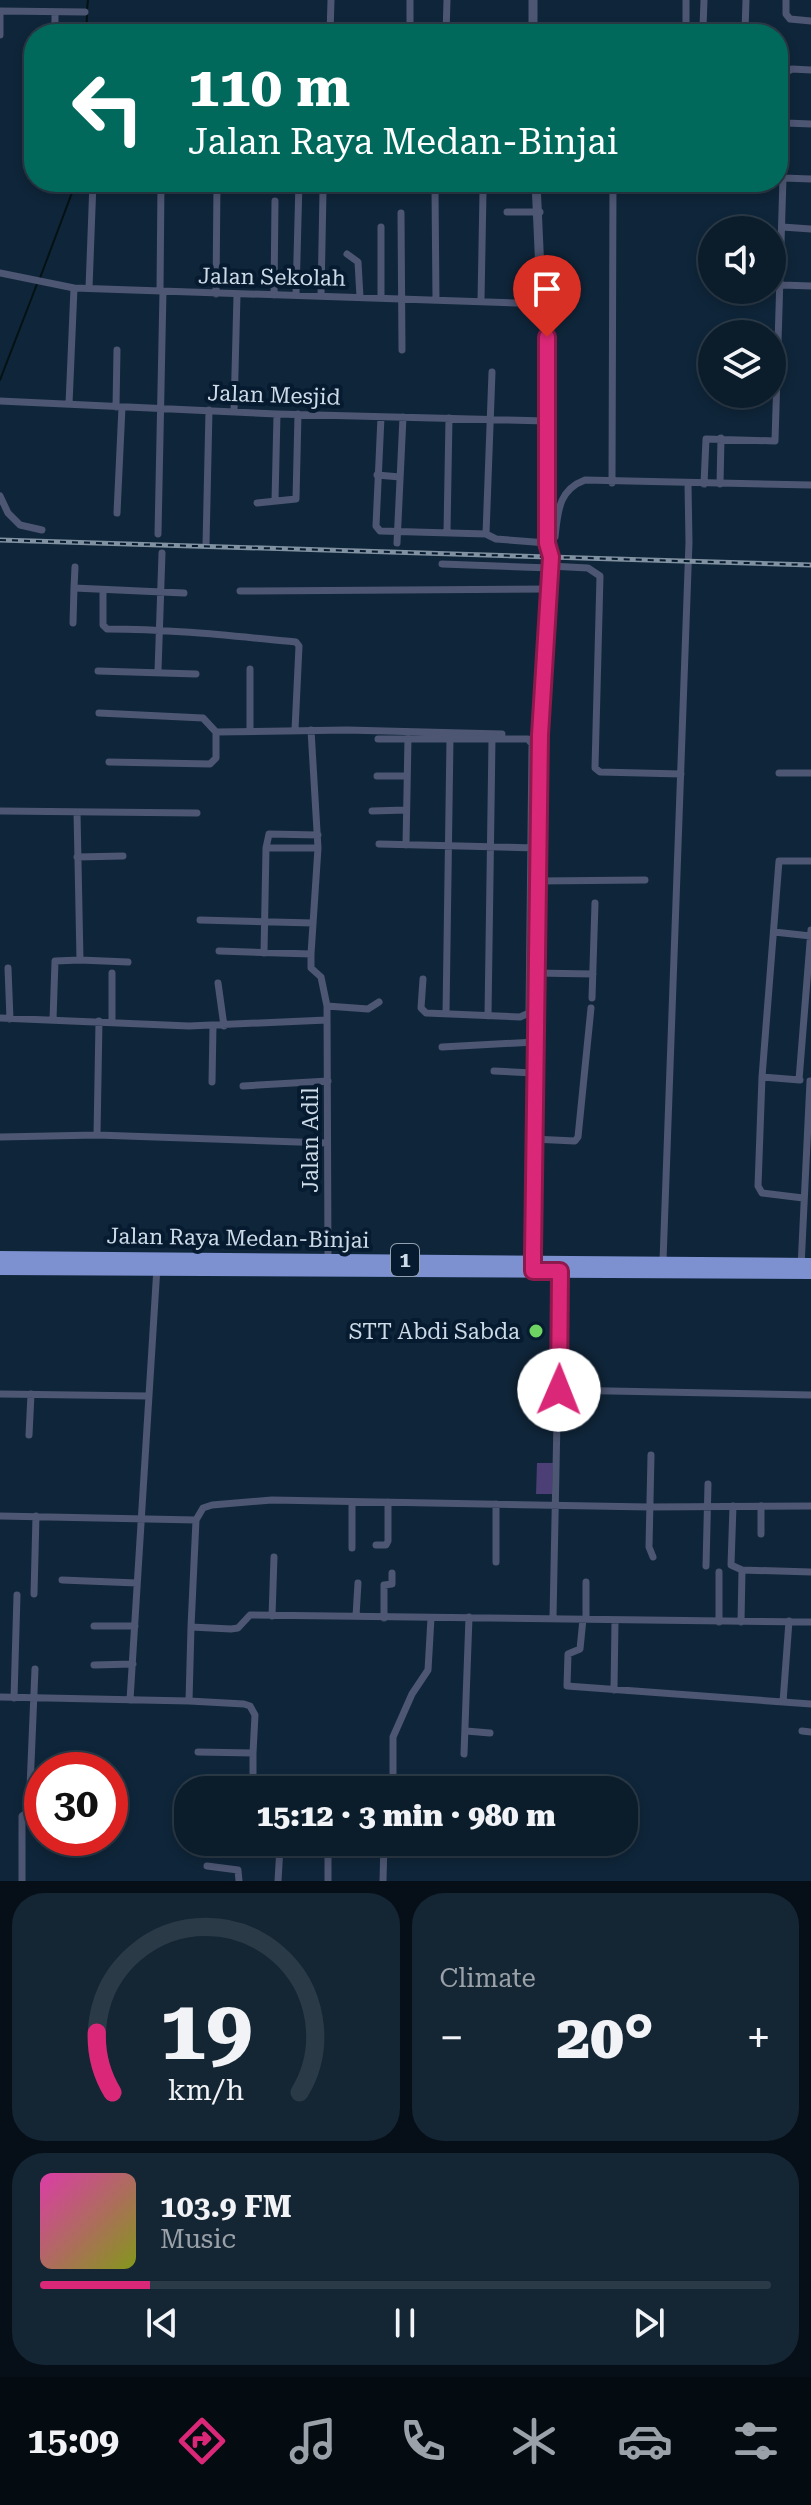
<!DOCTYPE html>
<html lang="en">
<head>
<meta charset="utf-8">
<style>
  body { margin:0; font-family:"Roboto Serif",serif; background:#142533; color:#f1f3f6; height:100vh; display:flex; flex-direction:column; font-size:30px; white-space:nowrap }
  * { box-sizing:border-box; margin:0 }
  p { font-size:26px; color:#9aa1a9 }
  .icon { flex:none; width:44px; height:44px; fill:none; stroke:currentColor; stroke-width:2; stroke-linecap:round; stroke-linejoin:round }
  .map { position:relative; height:1881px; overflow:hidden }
  .panel { display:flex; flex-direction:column; gap:12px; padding:12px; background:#060f18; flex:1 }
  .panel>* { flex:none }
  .hud { position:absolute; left:24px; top:24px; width:764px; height:168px; border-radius:32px; box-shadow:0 4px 12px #0003,0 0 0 2px #2b3a47; background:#00695c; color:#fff; overflow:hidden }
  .controls { position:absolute; left:698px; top:216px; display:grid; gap:16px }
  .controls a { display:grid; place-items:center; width:88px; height:88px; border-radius:50%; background:#0b1c2b; box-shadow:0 4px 12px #0003,0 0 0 2px #2b3a47; font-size:40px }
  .speed { position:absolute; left:24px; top:1752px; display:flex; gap:16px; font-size:40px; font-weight:700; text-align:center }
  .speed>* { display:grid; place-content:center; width:104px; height:104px; border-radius:50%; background:#0b1c2b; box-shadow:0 4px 12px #0003,0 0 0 2px #2b3a47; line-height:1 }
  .speed .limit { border:12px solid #d22; background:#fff; color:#111 }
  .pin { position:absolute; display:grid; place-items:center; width:68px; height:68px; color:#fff; margin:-82px -34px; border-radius:50% 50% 50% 0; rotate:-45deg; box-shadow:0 0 8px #0007 }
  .pin .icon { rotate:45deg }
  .me { position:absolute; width:88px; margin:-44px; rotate:1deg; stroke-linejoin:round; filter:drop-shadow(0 0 6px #0008) }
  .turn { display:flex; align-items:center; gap:28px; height:168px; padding:0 32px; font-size:36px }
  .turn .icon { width:104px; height:104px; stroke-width:2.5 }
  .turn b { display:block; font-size:56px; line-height:68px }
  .big { font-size:60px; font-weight:800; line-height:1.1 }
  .panel .tile { flex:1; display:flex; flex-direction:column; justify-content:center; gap:12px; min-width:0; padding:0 28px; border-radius:32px; background:#142533 }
  .panel .dial { align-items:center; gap:0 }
  .dial svg { height:208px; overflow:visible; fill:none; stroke:#2b3a47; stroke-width:7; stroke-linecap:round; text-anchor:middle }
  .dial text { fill:#f1f3f6; stroke:none }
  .song { display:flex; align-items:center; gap:24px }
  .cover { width:96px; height:96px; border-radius:12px; background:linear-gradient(135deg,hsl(320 70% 55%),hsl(70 70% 35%)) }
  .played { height:8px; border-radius:4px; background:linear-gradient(90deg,#db2777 15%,#2b3a47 15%) }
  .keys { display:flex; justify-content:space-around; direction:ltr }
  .heat { display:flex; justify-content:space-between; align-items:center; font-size:44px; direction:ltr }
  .panel .tiles { flex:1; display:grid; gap:12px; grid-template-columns:1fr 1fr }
  .tile:last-child { grid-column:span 2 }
  .trip { position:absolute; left:174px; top:1776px; width:464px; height:80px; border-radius:32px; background:#0b1c2b; box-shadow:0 4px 12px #0003,0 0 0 2px #2b3a47; font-weight:800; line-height:80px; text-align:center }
  .menu { display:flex; height:128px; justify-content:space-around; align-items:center; background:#040b11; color:#9aa1a9 }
  .menu .icon { width:56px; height:56px }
  .menu .current { color:#db2777 }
  .menu b { font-size:36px; color:#f1f3f6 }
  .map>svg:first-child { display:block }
  .garden { fill:#4b3f75 }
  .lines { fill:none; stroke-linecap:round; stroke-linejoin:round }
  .stream { stroke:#041214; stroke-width:2 }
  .minor { stroke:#4d5672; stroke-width:7 }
  .tertiary { stroke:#4d5672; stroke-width:9 }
  .trunk { stroke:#7d90d0; stroke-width:12 }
  .rail-casing { stroke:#8091a1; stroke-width:5 }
  .rail { stroke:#061b2f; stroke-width:2; stroke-dasharray:6; stroke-linecap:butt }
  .route-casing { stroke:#8e194d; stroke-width:20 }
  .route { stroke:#db2777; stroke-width:14 }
  .poi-dot { fill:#6dd362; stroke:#061b2f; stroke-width:3 }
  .labels { text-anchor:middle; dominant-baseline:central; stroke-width:8; stroke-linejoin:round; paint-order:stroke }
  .shield { fill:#061b2f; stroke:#91a1b0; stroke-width:2 }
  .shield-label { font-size:20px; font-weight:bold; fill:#cddae8 }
  .street-label { font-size:22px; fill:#cddae8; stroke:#061b2f }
  .poi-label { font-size:22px; fill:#cddae8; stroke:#061b2f; text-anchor:end }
</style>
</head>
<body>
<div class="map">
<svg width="811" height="1881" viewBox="0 0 811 1881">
  <rect width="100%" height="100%" fill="#0f2539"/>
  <path class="garden" d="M537 1463H553L552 1494H536Z"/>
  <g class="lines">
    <path class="stream" d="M87 9 88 0
      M86 34 87 15
      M40 278 76 182
      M0 380 37 284"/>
    <path class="minor" d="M410 0V34
      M786 0V14L790 19 811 21
      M0 11 85 12
      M686 22V0
      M703 27 704 0
      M745 31 746 0
      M55 34V13
      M264 34V33
      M330 34 331 0
      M446 34 447 0
      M0 35V11
      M786 123 811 124
      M780 178 786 72 792 69 811 70
      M410 182 412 187 435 190 436 300
      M444 188V182
      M507 212H540
      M401 213 402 350
      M782 227 811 229
      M347 254 358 262 360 297
      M0 273 74 288 545 304
      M782 285 811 286
      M89 288 93 182
      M160 291 161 182
      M216 294 217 182
      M274 295 275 201
      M296 295 299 182
      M321 296 323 191
      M381 298V227
      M481 301 483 192
      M0 401 277 414 546 421
      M69 404 74 288
      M116 407 117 350
      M234 411 237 295
      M381 417 376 526 380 531 486 534 496 539 547 543 555 537C558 512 558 490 585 480L811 485
      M377 475 400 477
      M612 483 613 182
      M704 484 706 439 775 441 783 178 811 179
      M720 484 721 438
      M0 496 8 513 20 525 42 530
      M275 501 277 414
      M257 503 296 499 298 414
      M117 513 122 407
      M447 532 449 418
      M158 534 163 291
      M486 534 492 372
      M397 543 403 417
      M206 545 209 410
      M442 564 550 568
      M550 566 588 568 600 576 595 768 600 772 681 774
      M74 588 75 567
      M103 590V625L107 629C170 629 233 636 296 642L299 646 295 730
      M240 591 549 589
      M73 623 74 588 184 593
      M98 671 196 674
      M158 671 162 553
      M99 713 203 718 216 732
      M311 730 318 848 311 954V968L321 977 327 1006 328 1260
      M250 731V669
      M378 739H528L532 744 529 1013 520 1017 426 1013 421 1008 423 979
      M109 762 210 764 216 758V732L347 730 502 734
      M779 773H811
      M377 776H407
      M0 811 197 813
      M372 811 406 810
      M379 844 536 848
      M406 845 408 738
      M266 848 269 834 318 835
      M77 857 123 856
      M538 881 645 880
      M200 920 313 923
      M774 932 811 936
      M219 951 311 954
      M264 953 266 848H318
      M80 960 128 962
      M8 968 10 1019
      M112 973V1022
      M535 973 593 974
      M218 983 224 1026
      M592 998 595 903
      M327 1006 368 1009 379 1002
      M446 1014 450 738
      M488 1016 492 739
      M0 1018 189 1026 327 1020
      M53 1020 55 961 80 960 77 812
      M442 1047 535 1042
      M494 1071 533 1073
      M762 1077 800 1080
      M799 1080 811 930
      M212 1082 213 1026
      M243 1086 328 1081
      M97 1135 99 1021
      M0 1137 97 1135 327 1143
      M532 1139 575 1141 578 1137 591 1008
      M803 1198 762 1193 758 1186 762 1077 779 861H811
      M663 1261 689 542 688 484
      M801 1267 810 1081
      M559 1390 811 1395
      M0 1394 148 1396
      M29 1435 31 1394
      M651 1455 649 1547 653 1557
      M733 1506 731 1565 742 1570 741 1622
      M761 1506V1534
      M0 1516 196 1520
      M376 1545H386L388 1541V1502
      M352 1548V1502
      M496 1562V1504
      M706 1566 708 1484
      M742 1570 811 1572
      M62 1580 137 1583
      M586 1582V1619
      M34 1594 36 1516
      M272 1616 274 1557
      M356 1616 358 1583
      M384 1618V1585L392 1584V1573
      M553 1618 560 1271
      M583 1619 580 1649 568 1654 567 1686 811 1704
      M719 1622V1572
      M94 1626H135
      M191 1627 196 1520 203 1508 212 1505 272 1500 649 1507 811 1506
      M94 1665 133 1664
      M614 1690 615 1621
      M0 1697 189 1701
      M14 1698 17 1595
      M130 1700 157 1267
      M783 1702 789 1621
      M466 1731 490 1733
      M802 1731 811 1732
      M198 1752 253 1753 255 1715 250 1706 244 1704 189 1701 191 1627 231 1629 238 1628 250 1615 811 1622
      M464 1754 469 1617
      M253 1790V1753
      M393 1790V1737L412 1694 428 1670 431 1618
      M207 1866 238 1870 239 1881
      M22 1881V1816L29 1811 35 1669
      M278 1881 280 1847H328
      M328 1881V1847L494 1845
      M383 1881 384 1842"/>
    <path class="tertiary" d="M533 34V0
      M533 1268 532 1139 540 735 551 557 547 543V309L541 294 536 182"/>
    <path class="trunk" d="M0 1257 811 1264
      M0 1269 811 1273"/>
    <g class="rail-casing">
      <path id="rail" d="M0 540 811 565"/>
    </g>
    <use href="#rail" class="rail"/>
  </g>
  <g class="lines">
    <g class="route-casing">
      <path id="route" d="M547 337V543L551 557 540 735 533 1254V1271H560L559 1390"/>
    </g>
    <use href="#route" class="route"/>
  </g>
  <circle class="poi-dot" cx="536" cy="1331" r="8"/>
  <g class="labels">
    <rect class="shield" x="391" y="1244" width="28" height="32" rx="6"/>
    <g class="shield-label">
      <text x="405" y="1260">1</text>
    </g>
    <g class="street-label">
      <text transform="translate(272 277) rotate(1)">Jalan Sekolah</text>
      <text transform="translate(274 395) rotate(2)">Jalan Mesjid</text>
      <text transform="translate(310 1140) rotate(-90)">Jalan Adil</text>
      <text transform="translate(238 1238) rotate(1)">Jalan Raya Medan-Binjai</text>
    </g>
    <g class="poi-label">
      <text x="520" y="1331">STT Abdi Sabda</text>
    </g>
  </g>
</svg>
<div class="controls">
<a><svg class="icon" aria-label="sound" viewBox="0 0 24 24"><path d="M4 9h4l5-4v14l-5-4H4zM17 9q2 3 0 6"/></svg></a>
<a><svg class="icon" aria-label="layers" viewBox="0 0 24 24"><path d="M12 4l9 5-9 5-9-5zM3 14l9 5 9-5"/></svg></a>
</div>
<div class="speed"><div class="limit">30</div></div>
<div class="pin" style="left:547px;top:337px;background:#d93025"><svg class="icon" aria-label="arrive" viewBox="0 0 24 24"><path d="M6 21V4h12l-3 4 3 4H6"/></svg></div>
<svg class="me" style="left:559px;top:1390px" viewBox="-20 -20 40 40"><circle r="19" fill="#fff"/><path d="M0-13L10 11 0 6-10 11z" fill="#db2777"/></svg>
<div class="trip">15:12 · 3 min · 980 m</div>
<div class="hud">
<div class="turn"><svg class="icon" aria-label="left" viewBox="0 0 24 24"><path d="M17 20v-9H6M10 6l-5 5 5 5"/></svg><div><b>110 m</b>Jalan Raya Medan-Binjai</div></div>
</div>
</div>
<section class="panel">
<div class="tiles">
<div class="tile dial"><svg viewBox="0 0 100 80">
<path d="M14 69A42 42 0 1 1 86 69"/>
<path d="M14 69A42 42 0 0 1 8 46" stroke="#db2777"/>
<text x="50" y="56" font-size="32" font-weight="700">19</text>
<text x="50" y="72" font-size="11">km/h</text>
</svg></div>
<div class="tile"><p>Climate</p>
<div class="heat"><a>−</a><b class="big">20°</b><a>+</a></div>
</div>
<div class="tile">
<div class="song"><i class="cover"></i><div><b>103.9 FM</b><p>Music</p></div></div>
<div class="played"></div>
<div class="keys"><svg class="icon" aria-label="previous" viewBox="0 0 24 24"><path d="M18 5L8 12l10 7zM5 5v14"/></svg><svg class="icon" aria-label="pause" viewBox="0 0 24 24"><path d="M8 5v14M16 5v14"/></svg><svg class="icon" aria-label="next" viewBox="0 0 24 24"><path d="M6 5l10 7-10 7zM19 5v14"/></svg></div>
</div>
</div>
</section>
<nav class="menu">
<b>15:09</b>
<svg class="icon current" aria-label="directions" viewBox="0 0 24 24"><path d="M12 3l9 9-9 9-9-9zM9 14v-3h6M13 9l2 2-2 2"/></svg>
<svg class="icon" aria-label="music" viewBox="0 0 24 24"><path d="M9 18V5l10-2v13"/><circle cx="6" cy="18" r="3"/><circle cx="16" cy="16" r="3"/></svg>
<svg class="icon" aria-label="phone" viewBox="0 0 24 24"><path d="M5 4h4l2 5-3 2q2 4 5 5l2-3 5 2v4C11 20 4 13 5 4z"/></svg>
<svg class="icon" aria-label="climate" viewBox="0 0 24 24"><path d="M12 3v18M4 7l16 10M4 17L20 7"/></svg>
<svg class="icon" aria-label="car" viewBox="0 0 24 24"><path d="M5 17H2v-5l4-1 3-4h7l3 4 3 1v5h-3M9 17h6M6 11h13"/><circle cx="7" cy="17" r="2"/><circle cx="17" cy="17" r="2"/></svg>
<svg class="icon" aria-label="filters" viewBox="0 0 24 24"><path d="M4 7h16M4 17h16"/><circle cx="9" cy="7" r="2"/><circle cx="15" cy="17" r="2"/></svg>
</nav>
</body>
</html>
